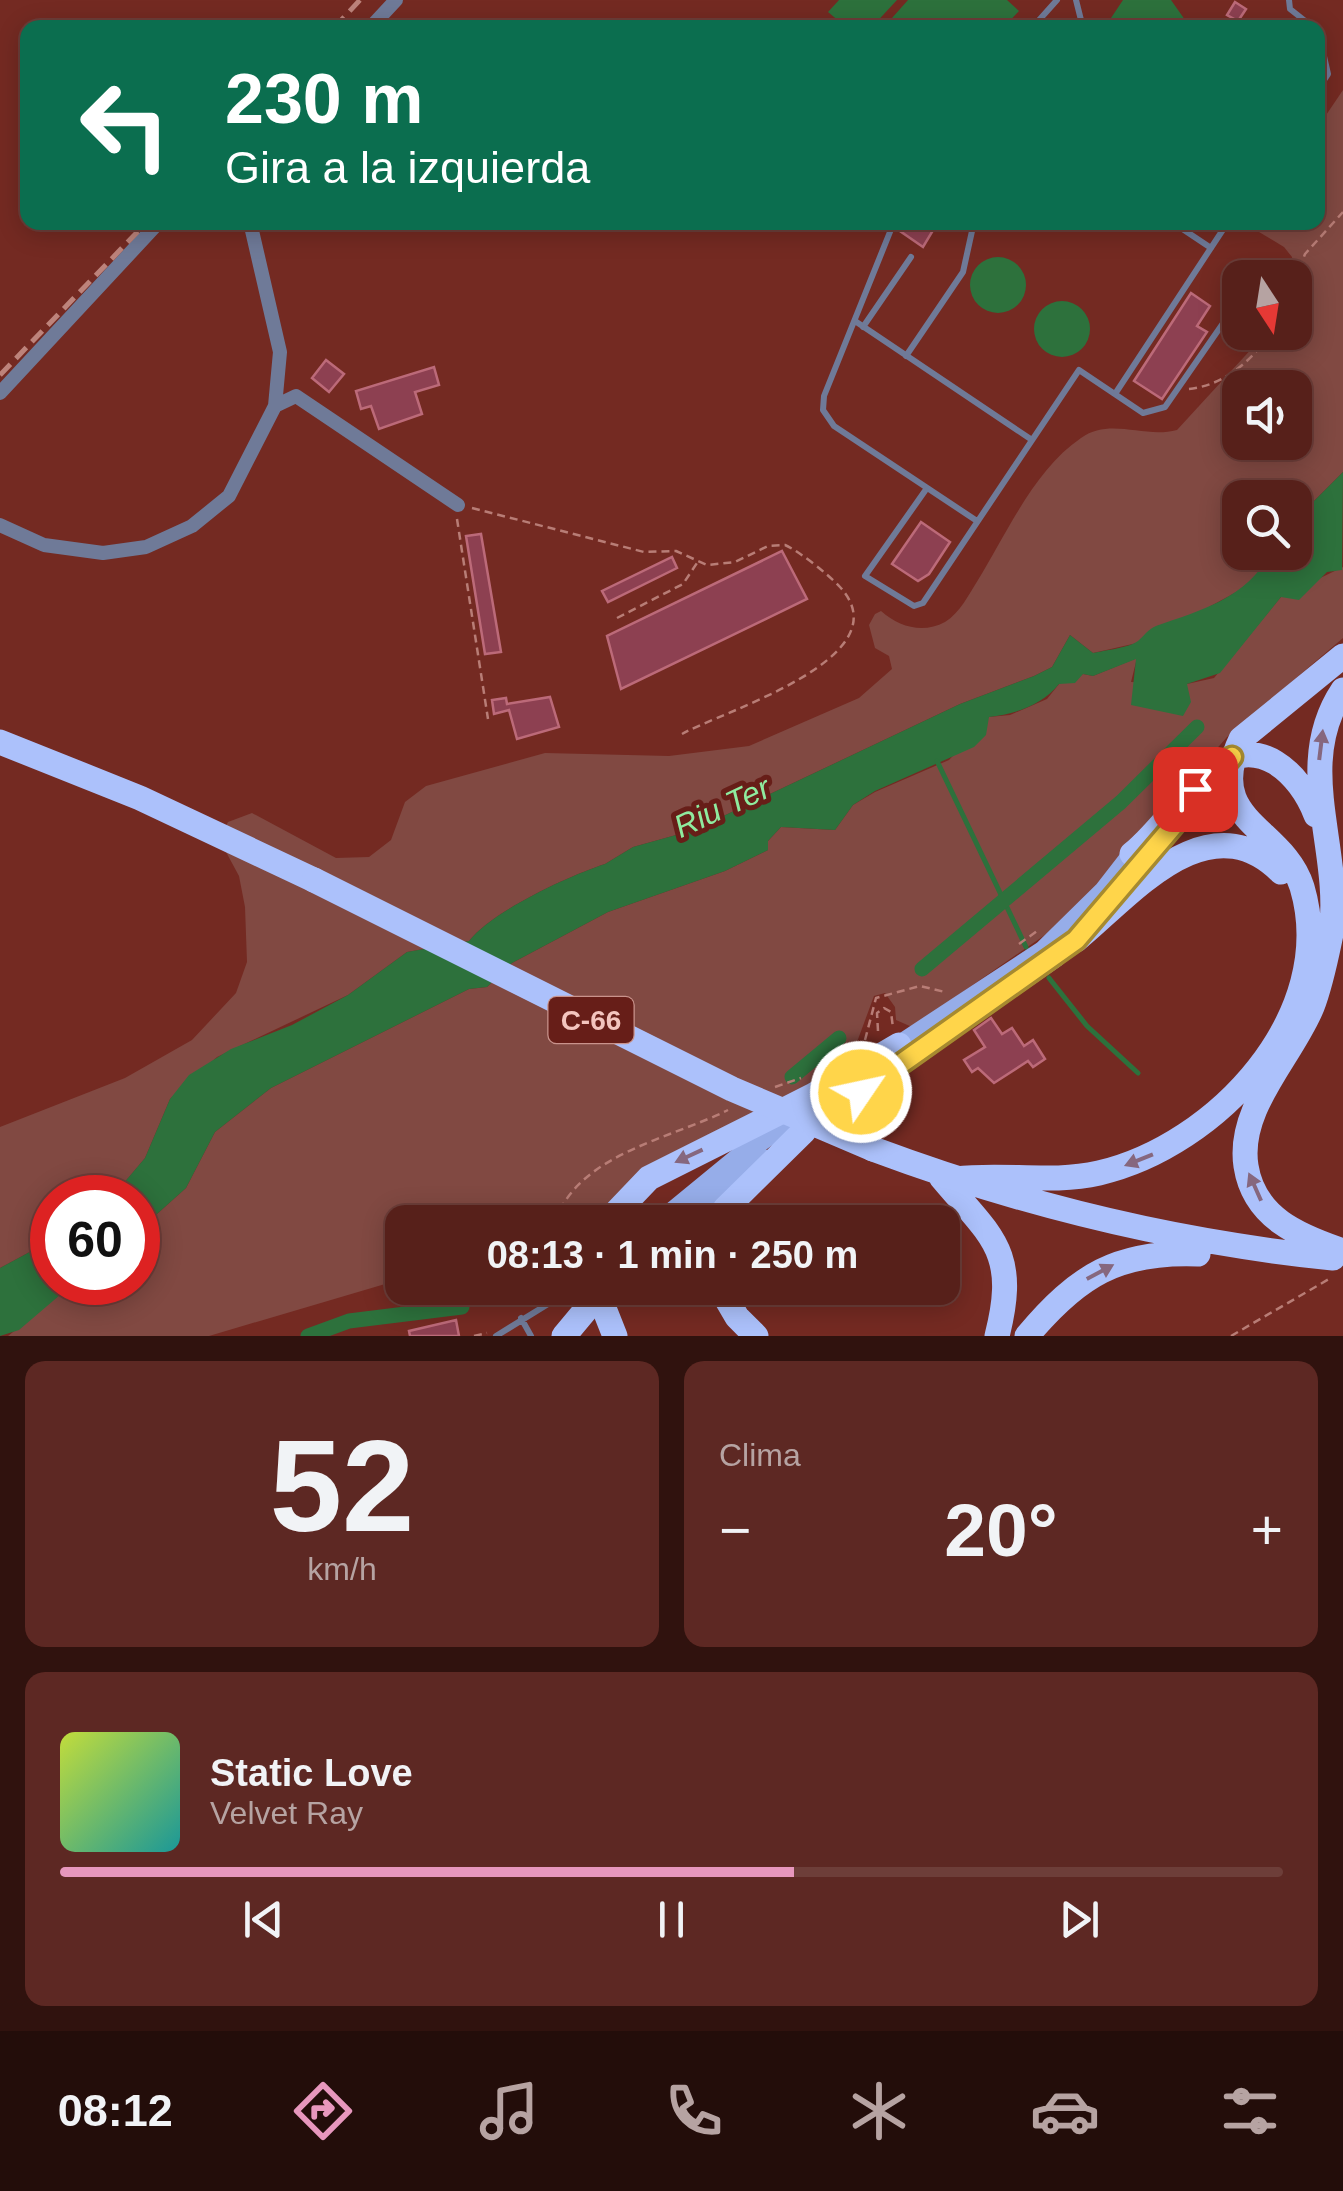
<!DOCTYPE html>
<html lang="es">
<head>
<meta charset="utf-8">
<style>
  body { margin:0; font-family:Helvetica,sans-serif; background:#5d2823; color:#f1f3f6; height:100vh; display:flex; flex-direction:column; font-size:38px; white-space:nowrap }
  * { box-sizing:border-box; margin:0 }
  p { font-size:32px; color:#b6a3a2 }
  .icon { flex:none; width:55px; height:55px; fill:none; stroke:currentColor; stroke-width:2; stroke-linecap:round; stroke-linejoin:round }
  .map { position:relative; height:1336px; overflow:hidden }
  .panel { display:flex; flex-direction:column; gap:25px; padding:25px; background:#30120e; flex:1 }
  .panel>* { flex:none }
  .hud { position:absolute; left:20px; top:20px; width:1305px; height:210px; border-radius:20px; box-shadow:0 5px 25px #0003,0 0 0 2px #6d3e39; background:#0b6e4f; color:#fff; overflow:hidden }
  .needle { width:65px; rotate:168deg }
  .buttons { position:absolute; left:1222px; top:260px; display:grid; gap:20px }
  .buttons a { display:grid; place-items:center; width:90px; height:90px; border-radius:20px; background:#57201a; box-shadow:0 5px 25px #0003,0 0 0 2px #6d3e39; font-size:50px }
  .speed { position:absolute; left:30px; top:1175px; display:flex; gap:20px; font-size:50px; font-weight:700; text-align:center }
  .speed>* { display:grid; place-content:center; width:130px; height:130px; border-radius:50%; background:#57201a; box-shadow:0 5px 25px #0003,0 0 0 2px #6d3e39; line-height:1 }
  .speed .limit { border:15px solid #d22; background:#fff; color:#111 }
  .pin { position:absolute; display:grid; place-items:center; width:85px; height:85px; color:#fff; margin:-42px; border-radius:20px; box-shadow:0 5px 15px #0006 }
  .me { position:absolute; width:110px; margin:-55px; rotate:56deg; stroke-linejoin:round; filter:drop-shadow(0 0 8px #0008) }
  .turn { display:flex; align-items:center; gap:35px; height:210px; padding:0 40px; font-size:45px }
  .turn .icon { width:130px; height:130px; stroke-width:2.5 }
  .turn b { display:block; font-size:70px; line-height:85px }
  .big { font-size:75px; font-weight:600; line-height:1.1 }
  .panel .card { flex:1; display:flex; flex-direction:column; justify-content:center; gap:15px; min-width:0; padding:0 35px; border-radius:20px; background:#5d2823 }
  .panel .dial { align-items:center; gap:0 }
  .dial b { font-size:130px; line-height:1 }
  .song { display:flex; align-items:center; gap:30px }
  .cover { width:120px; height:120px; border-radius:15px; background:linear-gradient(135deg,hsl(70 70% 55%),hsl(180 70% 35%)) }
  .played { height:10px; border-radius:5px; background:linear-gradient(90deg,#e797bd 60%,#6d3e39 60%) }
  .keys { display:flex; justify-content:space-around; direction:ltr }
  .heat { display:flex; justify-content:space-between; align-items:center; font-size:55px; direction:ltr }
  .panel .tiles { flex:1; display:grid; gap:25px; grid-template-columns:1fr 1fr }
  .card:last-child { grid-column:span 2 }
  .trip { position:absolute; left:385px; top:1205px; width:575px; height:100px; border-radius:20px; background:#57201a; box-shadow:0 5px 25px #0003,0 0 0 2px #6d3e39; font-weight:600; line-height:100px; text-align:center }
  .menu { display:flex; height:160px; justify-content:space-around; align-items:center; background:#230d0a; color:#b6a3a2 }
  .menu .icon { width:70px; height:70px }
  .menu .active { color:#e797bd }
  .menu b { font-size:45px; color:#f1f3f6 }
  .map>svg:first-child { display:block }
  .green { fill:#814942; fill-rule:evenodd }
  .water { fill:#2d713c }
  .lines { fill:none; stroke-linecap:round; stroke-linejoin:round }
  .stream { stroke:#2d713c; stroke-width:5 }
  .canal { stroke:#2d713c; stroke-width:15 }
  .building { fill:#8d4051; stroke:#bc6a79; stroke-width:2.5 }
  .path { stroke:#b87d76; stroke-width:2.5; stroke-dasharray:8 5; stroke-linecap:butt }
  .lane { stroke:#6f7a98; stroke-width:6 }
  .street { stroke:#6f7a98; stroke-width:14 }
  .primary { stroke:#96ade9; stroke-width:20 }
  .highway { stroke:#acc1fb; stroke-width:25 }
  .rail { stroke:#bd837b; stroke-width:5; stroke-dasharray:15 8; stroke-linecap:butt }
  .highway-bridge { stroke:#acc1fb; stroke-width:25 }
  .oneway { fill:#86677e }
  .route-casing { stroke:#a68a30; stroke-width:25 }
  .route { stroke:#ffd54a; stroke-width:18 }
  .labels { text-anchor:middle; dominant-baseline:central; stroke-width:10; stroke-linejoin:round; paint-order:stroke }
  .shield { fill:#671e18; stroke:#c9938c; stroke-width:2.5 }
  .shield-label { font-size:28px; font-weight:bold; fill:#f3c5be }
  .water-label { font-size:32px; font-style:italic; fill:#8feb9f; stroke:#671e18 }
</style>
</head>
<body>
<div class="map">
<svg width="1343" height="1336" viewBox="0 0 1343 1336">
  <rect width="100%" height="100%" fill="#742a22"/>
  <path class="green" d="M1343 90V472L1295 520V498H1240V552L1271 553 1259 575 1242 589 1185 620 1157 626 1137 643 1093 653 1070 635 1052 667 1034 676 960 704 694 830 633 847 605 864C568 876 493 911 469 941L407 952 348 995 217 1057 170 1099 145 1158 114 1195 52 1198V1240L0 1268V1127L125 1078 192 1040 236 993 247 962 245 907 239 876 219 839 228 822 252 813 336 858 369 857 391 840 405 802 426 786 545 753 669 756 749 746 859 698 892 669 889 656 875 648 869 625 875 614 881 611C899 627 923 634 945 622 960 613 969 594 978 580 1007 533 1034 470 1081 438 1111 417 1144 439 1177 430L1266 333 1295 332 1292 257 1284 247 1249 226 1252 223 1318 222V127ZM1240 388H1295V442H1240Z
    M1343 567V638L1227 737 1068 919 912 1027 896 1020 895 1007 885 993 874 996 850 1061 596 1222H402V1279L209 1336H8L74 1283 138 1282V1231L186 1188 215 1132 271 1088 469 989 487 987 512 963 608 912 725 871 768 850V841L781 827 835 830 853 805 875 792 949 760 989 717 1010 715 1047 699 1059 684 1083 674 1093 676 1137 658 1131 682 1187 684 1214 678 1281 597Z"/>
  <path class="water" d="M839 0H897L871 28 846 27 828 12Z
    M908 0H1007L1019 11 1004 27H884Z
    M1123 0H1171L1190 27H1105Z
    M970 285a28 28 0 1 1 56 0a28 28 0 1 1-56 0Z
    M1034 329a28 28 0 1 1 56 0a28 28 0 1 1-56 0Z
    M1343 472 1342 570 1327 572 1299 600 1281 597 1220 673 1187 684 1191 702 1183 716 1131 705 1136 659 1093 676 1083 674 1075 683 1059 684C1042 705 1016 714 989 717L986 735 974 747 875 791 853 805 835 830 781 827 768 841V850L725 871 608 912 512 963 487 987 469 989 271 1088 215 1132 186 1188 138 1231V1198H111L145 1158 170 1099 189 1075 231 1049 292 1025 348 995 407 952 469 941C493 911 568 876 605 864L633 847 694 830 960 704 1034 676 1052 667 1070 635 1093 653C1106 650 1128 648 1138 641 1145 635 1147 630 1156 626 1202 610 1246 598 1271 553L1295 552V520Z
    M52 1240V1282L74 1283 19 1330 0 1336V1268Z"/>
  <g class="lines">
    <path class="stream" d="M937 761 1026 947
      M1049 978 1087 1026 1138 1073"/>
    <path class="canal" d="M922 969 1121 802 1197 727
      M792 1077 839 1038
      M308 1336 349 1321 462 1307"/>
  </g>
  <path class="building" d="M1235 2 1246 9 1238 21 1227 15Z
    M905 222H938L923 247 900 231Z
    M1191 293 1210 306 1197 326 1207 332 1162 399 1134 381Z
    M326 360 344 374 329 392 312 378Z
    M434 367 439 385 415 392 422 414 379 429 371 406 361 409 356 391Z
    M921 522 950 542 929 574 918 581 892 564Z
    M481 534 501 652 485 654 466 536Z
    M782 551 807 599 621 689 607 636Z
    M672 557 677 568 608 602 602 591Z
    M550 697 559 727 517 739 509 710 494 714 492 700 506 698 507 704Z
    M991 1018 1002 1034 1012 1028 1024 1046 1033 1040 1045 1059 1033 1067 1028 1061 994 1083 978 1068 972 1072 964 1060 985 1047 974 1030Z
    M456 1320 459 1336H410L409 1331Z"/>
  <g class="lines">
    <path class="path" d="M1295 281 1305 254 1343 212
      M1189 389C1225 385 1251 361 1272 332
      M472 508 644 552 676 551 707 565 735 562 768 546 785 545C799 551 829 575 840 587 905 658 720 712 682 734
      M457 519 488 719
      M617 618 683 584 697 563
      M1019 944 1037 931
      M878 1031 877 1013 884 1008 891 1012 893 1028
      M865 1040 876 998 920 986 945 992
      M775 1087 801 1078
      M555 1222C578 1154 670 1139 728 1110
      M474 1336 487 1333
      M1231 1336 1329 1279"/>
    <path class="lane" d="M1076 0 1083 28
      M1289 0 1290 9 1314 28
      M1032 28 1057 0
      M1318 30 1328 74 1318 89
      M894 222 824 396 823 410 834 426 977 521
      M1172 222 1211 248
      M855 321 1032 440
      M863 327 911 257
      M906 356 963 272 974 222
      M1115 394 1228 222
      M927 488 865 576 914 606 923 603 1079 370 1143 413 1165 407 1235 306
      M521 1318 531 1336
      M496 1336 574 1288"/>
    <path class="street" d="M370 28 396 0
      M0 393 159 222
      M275 406 296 396 458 505
      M0 525 44 545 103 553 146 547 192 526 229 496 275 406 280 352 250 222"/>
    <path class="primary" d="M1122 890 1166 835
      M889 1052 1044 950 1104 891 1142 842
      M804 1131 1056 957
      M660 1222 744 1153 804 1111
      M682 1222 763 1159"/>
    <path class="highway" d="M1343 690C1292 766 1343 849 1331 934 1326 958 1321 984 1312 1007 1291 1058 1237 1108 1246 1166 1254 1218 1299 1236 1343 1251
      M0 742 140 798 314 880
      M1132 854C1163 829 1186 789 1214 768 1258 733 1300 773 1316 815
      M1076 940C1130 896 1207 799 1281 872
      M873 1149C1023 1205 1173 1242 1333 1258
      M941 1177C991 1237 1019 1250 997 1336
      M956 1179C1004 1173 1051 1184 1099 1173 1216 1146 1340 1015 1302 887 1283 826 1202 822 1241 739L1343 656
      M607 1222 649 1178 812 1096 899 1045
      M721 1222 725 1209 804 1131
      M720 1288 737 1317 756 1336
      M564 1336 604 1288
      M1027 1336C1078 1275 1118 1251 1198 1254"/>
    <path class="rail" d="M334 28 360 0
      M0 375 147 222"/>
    <path class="highway-bridge" d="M314 880 732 1089 873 1149
      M596 1288 615 1336"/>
  </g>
  <defs><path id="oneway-solid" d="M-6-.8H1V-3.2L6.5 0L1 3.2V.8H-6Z" transform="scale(2.5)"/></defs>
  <g class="oneway">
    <use href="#oneway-solid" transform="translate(1321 745) rotate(-83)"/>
    <use href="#oneway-solid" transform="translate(689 1156) rotate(155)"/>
    <use href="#oneway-solid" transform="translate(1139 1160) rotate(158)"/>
    <use href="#oneway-solid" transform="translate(1255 1187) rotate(-114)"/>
    <use href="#oneway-solid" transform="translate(1100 1272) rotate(-28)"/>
  </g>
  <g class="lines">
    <g class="route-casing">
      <path id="route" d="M861 1092 1076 940 1232 757 1212 769 1195 789"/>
    </g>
    <use href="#route" class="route"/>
  </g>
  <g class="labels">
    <rect class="shield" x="548.5" y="997" width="85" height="46" rx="8"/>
    <g class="shield-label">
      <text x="591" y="1020">C-66</text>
    </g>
    <g class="water-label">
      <text transform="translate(722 807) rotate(-25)">Riu Ter</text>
    </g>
  </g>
</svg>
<div class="buttons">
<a><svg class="needle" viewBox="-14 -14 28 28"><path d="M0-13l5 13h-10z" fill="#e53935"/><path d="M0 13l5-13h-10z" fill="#b6a3a2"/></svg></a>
<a><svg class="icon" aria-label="sound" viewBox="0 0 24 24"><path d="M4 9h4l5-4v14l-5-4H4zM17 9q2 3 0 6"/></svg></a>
<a><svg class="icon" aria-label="search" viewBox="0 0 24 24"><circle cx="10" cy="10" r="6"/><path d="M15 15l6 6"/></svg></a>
</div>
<div class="speed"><div class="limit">60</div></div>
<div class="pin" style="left:1195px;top:789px;background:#d93025"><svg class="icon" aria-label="arrive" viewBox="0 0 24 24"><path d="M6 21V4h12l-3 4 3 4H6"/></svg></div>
<svg class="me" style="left:861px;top:1092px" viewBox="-20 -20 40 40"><circle r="17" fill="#ffd54a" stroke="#fff" stroke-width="3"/><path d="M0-11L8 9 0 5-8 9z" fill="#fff"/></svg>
<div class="trip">08:13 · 1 min · 250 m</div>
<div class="hud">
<div class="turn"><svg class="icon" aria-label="left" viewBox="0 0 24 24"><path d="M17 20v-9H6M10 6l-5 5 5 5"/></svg><div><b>230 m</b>Gira a la izquierda</div></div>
</div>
</div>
<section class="panel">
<div class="tiles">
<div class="card dial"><b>52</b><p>km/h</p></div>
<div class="card"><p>Clima</p>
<div class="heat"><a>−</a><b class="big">20°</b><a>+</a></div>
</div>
<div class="card">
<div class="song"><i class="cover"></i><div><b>Static Love</b><p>Velvet Ray</p></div></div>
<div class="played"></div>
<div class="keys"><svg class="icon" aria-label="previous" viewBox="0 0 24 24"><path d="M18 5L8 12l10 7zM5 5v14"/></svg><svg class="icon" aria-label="pause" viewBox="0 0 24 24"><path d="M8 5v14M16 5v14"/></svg><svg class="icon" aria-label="next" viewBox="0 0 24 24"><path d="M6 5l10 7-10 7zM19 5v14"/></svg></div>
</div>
</div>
</section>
<nav class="menu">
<b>08:12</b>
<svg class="icon active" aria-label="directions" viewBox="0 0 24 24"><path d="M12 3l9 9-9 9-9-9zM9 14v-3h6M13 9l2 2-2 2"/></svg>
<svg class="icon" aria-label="music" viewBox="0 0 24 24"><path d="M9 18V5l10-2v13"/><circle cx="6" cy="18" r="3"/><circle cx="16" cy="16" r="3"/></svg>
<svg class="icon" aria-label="phone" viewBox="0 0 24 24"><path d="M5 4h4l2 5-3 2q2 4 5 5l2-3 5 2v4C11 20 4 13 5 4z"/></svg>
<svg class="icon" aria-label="climate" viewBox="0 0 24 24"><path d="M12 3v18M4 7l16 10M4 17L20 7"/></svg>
<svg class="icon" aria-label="car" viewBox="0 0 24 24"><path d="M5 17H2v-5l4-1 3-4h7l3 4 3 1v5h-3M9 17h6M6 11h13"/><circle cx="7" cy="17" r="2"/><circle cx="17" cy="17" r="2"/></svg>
<svg class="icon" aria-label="filters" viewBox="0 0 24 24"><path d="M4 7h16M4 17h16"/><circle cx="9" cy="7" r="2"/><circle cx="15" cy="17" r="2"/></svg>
</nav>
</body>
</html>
